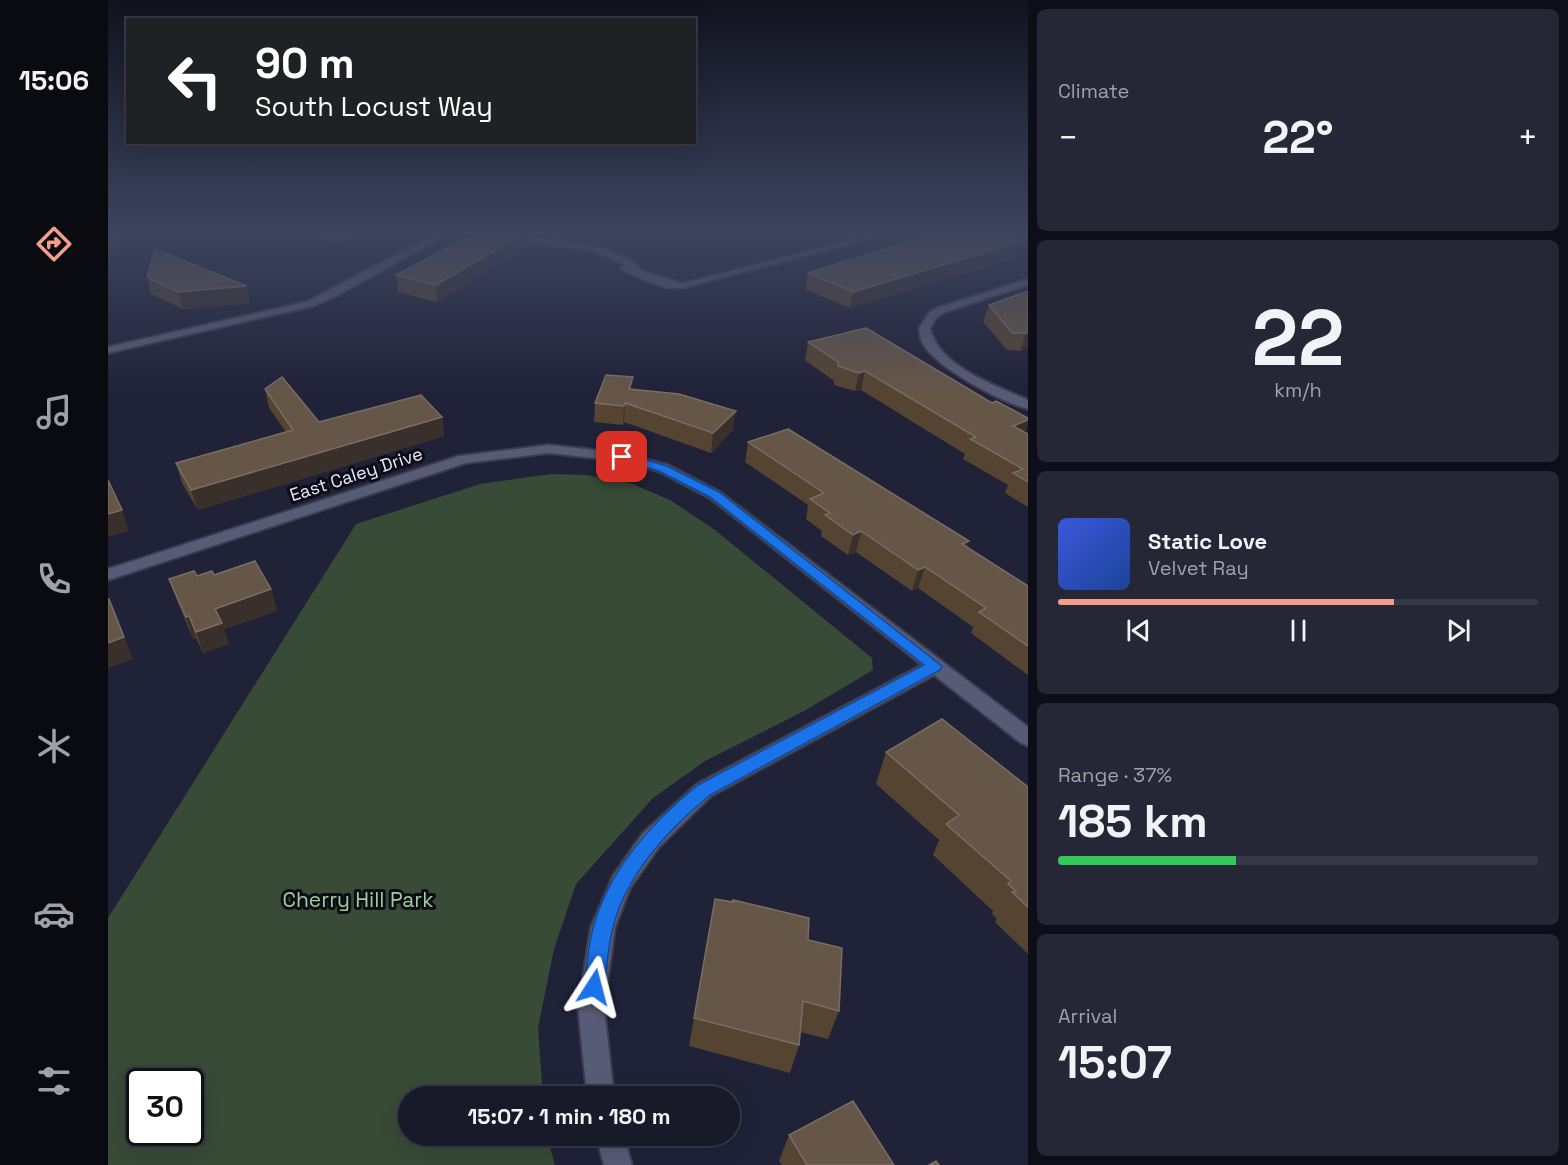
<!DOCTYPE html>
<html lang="en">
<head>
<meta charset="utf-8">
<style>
  body { margin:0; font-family:"Space Grotesk",sans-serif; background:#252736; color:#f1f3f6; height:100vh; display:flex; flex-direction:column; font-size:22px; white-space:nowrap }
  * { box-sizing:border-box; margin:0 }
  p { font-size:20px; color:#9fa1a8 }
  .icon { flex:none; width:33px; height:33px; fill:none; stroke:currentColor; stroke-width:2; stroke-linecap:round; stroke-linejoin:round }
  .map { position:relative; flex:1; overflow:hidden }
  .sheet { display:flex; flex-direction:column; gap:9px; padding:9px; background:#0d0e17; width:540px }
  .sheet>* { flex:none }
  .guide { position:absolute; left:18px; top:18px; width:570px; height:126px; border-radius:0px; box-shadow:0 6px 24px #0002,0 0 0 2px #363847; background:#202124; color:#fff; overflow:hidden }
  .speed { position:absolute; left:18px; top:1068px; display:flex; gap:12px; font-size:30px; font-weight:700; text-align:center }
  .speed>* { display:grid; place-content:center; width:78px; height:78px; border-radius:50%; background:#181a2a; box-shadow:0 6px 24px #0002,0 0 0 2px #363847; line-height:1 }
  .speed .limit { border:3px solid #111; border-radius:9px; background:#fff; color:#111 }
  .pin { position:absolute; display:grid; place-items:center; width:51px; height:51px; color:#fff; margin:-26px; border-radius:12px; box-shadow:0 3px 9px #0006 }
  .me { position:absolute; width:66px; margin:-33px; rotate:9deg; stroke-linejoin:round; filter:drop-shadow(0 0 4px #0008) }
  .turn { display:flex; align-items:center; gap:21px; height:126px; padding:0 30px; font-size:27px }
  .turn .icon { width:78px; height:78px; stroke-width:2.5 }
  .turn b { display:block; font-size:42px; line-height:51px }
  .big { font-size:45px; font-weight:800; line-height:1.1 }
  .sheet .widget { flex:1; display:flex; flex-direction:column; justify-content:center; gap:9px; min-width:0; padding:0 21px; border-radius:9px; background:#252736 }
  .sheet .dial { align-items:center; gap:0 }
  .dial b { font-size:78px; line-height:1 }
  .song { display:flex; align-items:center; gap:18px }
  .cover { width:72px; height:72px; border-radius:9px; background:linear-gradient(135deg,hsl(230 70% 55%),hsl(220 70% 35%)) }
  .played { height:6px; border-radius:3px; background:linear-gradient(90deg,#f59d8d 70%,#363847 70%) }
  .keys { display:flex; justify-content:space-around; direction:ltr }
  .heat { display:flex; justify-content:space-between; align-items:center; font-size:33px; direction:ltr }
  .charge { height:9px; border-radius:4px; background:linear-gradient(90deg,#34c759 37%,#363847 0) }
  .trip { position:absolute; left:290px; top:1086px; width:342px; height:60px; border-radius:30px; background:#181a2a; box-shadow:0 6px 24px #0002,0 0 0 2px #363847; font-weight:800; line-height:60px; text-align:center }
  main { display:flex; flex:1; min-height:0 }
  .menu { display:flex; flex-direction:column; width:108px; justify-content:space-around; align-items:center; background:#0a0a11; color:#9fa1a8 }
  .menu .icon { width:42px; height:42px }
  .menu .selected { color:#f59d8d }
  .menu b { font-size:27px; color:#f1f3f6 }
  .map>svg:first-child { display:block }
  .green { fill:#384b37; fill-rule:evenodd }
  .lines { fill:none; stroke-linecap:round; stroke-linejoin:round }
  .minor-casing { stroke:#3b3c4f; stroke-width:4 }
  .tertiary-casing { stroke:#3b3c4f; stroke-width:4 }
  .minor { fill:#585b75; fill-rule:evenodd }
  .tertiary { fill:#585b75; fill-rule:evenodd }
  .wall { fill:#554432 }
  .shaded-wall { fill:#392f2b }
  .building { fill:#655648; stroke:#7a6d64; stroke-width:1.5 }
  .route { fill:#1a73e8; stroke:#114b97; stroke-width:1.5 }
  .labels { text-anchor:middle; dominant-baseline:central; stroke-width:6; stroke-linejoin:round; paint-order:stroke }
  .street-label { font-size:18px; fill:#e9ebfa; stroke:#0c0c16 }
  .near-park-label { font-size:21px; fill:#9dcd9a; stroke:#0c0c16 }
</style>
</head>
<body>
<main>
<nav class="menu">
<b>15:06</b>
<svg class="icon selected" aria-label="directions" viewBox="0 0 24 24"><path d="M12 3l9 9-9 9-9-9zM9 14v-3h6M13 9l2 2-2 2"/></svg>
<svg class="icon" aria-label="music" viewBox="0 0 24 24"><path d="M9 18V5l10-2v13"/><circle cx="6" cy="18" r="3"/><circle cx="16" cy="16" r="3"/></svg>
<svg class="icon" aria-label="phone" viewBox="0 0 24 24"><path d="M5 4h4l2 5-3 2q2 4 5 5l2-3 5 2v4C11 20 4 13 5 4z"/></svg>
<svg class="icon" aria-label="climate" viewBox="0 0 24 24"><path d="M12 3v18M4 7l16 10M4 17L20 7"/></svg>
<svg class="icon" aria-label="car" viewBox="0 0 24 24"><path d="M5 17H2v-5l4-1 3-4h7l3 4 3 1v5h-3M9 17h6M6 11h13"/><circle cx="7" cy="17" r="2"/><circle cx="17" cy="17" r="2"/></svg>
<svg class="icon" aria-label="filters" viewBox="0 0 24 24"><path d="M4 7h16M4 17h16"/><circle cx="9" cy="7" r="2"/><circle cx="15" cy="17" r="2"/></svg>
</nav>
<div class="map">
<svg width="920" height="1165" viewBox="0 0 920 1165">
  <rect width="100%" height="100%" fill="#202238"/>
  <path class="green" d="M443 474 478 475 522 483 562 500 607 530 764 658 765 670 696 711 597 761 545 798 468 884 446 949 430 1028 435 1096H300V1136H439L447 1165H0V918L248 524 372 484ZM32 1082H82V1132H32Z"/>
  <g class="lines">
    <g class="minor-casing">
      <path id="minor" d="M336 230H347L230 295 205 306 0 353V347L198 302Z
        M372 230H388L499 249 522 259 533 270 579 285C564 296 530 276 514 270L513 268 517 265 515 264 483 250 418 242Z
        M920 279V285L837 312 829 317 822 328C831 367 887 385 920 400V409C893 402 826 367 814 342 812 338 812 332 811 328L821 313 829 308Z
        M441 445 514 453 560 465 612 492 920 727V746L913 743 826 675 603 796 551 847 522 888 507 927 496 1007 506 1096H479L470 1007 483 927 505 876 535 833 589 784 814 665 602 498 550 471 513 461 441 453 358 463 0 580V569L351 456Z
        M488 1136H516L524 1165H496Z"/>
    </g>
    <g class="tertiary-casing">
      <path id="tertiary" d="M782 230H796L574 288 569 285Z"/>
    </g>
    <use href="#minor" class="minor"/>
    <use href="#tertiary" class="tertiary"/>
  </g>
  <path class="wall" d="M180 230H262L235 244Z
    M420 231V246L329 302 290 292 288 275Z
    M912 250 910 257 742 308 698 290 700 273Z
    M39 277 142 303 75 309 43 294Z
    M920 291V347L912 351 899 350 875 322 881 305Z
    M700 342 920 434V507L897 493 900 485 855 459 857 454 753 390 747 391 726 385V381L697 360Z
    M157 389 211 422 334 417 336 436 90 510 74 483 68 463 178 432 161 408Z
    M524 389 625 430 603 453 516 422 515 425 486 422 487 403Z
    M640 442 859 548 920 586V675L863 633 865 627 810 588 804 591 748 552 740 555 713 536 714 531 698 519 700 505 637 462Z
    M106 575 163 589 169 611 116 629 121 644 95 653 88 638 85 639 69 600 61 579 89 576Z
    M778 752 920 787V954L887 922 889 919 884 914 885 911 825 855 831 840 768 784Z
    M607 899 700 940 731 1011 720 1039 692 1032 691 1045 682 1073 581 1046Z
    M681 1135 786 1165H674L671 1161Z"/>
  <path class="shaded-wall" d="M233 230H262L235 244Z
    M420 231V246L329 302 328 285Z
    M920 233V247L912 250 910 257 742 308 745 292Z
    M14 237 19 252 0 258V241Z
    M139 286 142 303 75 309 70 292Z
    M920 332V347L912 351 918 333Z
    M757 371 753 390 747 391 751 373Z
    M525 377 524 396 521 389Z
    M517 403 516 422 515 425 516 406Z
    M628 411 625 430 603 453 605 433Z
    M334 417 336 436 90 510 83 490Z
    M920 420V425L915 438 905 426Z
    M14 510 21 531 0 537V514Z
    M753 531 748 552 740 555 745 535Z
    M861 541 854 562V544Z
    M817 567 810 588 804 591 810 570Z
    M163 589 169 611 116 629 121 644 95 653 88 632 107 609Z
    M1 599 25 659 0 668V643Z
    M81 616 88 638 85 639 78 617Z"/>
  <path class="building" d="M0 230 14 237 0 241Z
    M374 230H419L420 231 328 285 288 275Z
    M837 230H920V233L905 238 915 241 745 292 700 273Z
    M47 249 139 286 70 292 39 277Z
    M920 291V332L918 333H904L881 305Z
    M758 328 884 403 888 401 920 418V420L905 426 920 434V482L905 473 915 469 862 439 868 437 757 371 751 373 730 366V362L700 342Z
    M498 375 525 377 521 389 571 394 628 411 605 433 517 403 516 406 487 403Z
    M174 377 211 422 313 395 334 417 83 490 68 463 185 430 157 389Z
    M680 429 861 541 854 544 920 586V646L871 612 878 608 817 567 810 570 753 531 745 535 717 515 722 513 702 499 716 493 640 442Z
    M0 480 14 510 0 514Z
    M147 561 163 589 107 609 114 623 88 632 81 616 78 617 61 579 86 571 89 576 104 571 106 575Z
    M1 599 16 637 0 643V600Z
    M834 719 920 787V907L904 892 908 891 900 884 903 881 838 824 851 815 778 752Z
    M607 899 625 902V900L701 918 700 940 734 948 731 1011 695 1001 691 1045 586 1018Z
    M745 1101 786 1165H699L681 1135Z
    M828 1161 831 1165H821Z"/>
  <linearGradient id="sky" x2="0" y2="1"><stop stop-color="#12131f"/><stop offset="0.59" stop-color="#3c445e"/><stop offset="1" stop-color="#3c445e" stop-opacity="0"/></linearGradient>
  <rect width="920" height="393" fill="url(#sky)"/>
  <path class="route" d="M514 453 559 466 611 492 834 666 832 670 602 795C560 830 519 873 505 927 500 946 499 967 496 987L493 994 486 997 479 994 476 987C479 967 480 946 485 928 501 869 544 822 590 785L816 665 602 497 551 471 510 459V454Z"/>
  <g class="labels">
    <g class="street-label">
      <text transform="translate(248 474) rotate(-18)">East Caley Drive</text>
    </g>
    <g class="near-park-label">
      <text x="250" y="899">Cherry Hill Park</text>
    </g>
  </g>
</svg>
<div class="speed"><div class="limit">30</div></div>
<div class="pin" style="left:514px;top:457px;background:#d93025"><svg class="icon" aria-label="arrive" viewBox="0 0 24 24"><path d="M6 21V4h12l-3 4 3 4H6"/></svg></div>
<svg class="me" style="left:486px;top:987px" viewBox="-20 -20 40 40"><path d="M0-17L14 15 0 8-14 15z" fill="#1a73e8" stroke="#fff" stroke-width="4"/></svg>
<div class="trip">15:07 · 1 min · 180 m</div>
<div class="guide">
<div class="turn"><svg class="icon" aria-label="left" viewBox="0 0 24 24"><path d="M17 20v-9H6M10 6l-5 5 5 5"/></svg><div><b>90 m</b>South Locust Way</div></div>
</div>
</div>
<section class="sheet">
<div class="widget"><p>Climate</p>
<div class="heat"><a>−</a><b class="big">22°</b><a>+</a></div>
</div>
<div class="widget dial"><b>22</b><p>km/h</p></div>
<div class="widget">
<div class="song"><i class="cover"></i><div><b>Static Love</b><p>Velvet Ray</p></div></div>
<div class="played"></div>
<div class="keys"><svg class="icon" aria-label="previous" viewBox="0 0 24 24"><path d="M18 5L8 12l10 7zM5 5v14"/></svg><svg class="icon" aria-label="pause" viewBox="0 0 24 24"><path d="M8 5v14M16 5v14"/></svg><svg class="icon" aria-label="next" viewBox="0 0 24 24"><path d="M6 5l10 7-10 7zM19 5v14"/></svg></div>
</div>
<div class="widget"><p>Range · 37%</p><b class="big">185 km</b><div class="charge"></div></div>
<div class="widget"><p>Arrival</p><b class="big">15:07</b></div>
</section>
</main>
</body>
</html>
